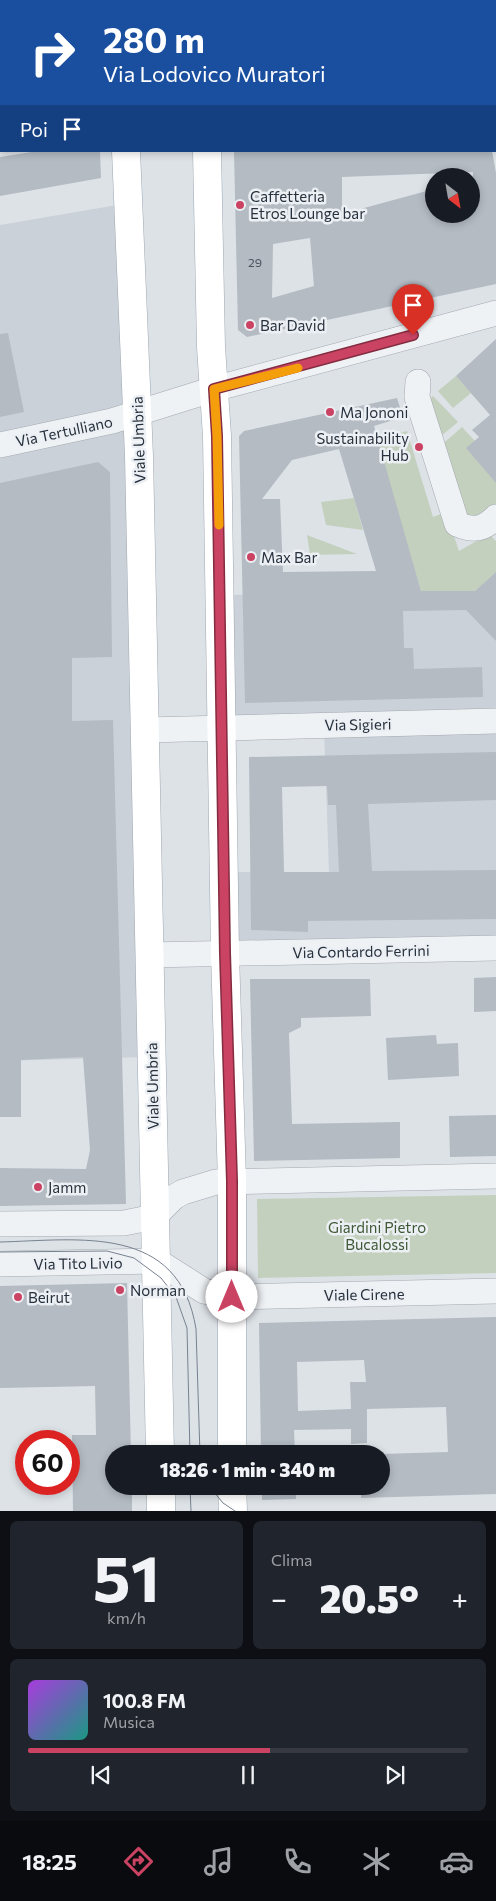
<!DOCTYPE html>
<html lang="it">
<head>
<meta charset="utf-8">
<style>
  body { margin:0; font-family:Commissioner,sans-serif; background:#20242c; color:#f1f3f6; height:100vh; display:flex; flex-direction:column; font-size:19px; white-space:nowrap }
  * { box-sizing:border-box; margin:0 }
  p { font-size:16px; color:#9ea1a6 }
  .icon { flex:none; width:28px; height:28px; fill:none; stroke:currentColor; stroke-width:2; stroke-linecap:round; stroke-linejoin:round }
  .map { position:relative; height:1511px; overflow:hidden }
  .details { display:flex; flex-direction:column; gap:10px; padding:10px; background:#0d0f14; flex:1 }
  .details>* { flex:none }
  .guide { position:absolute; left:0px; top:0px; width:496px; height:152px; box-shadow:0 2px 8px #0003; background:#1a4fa0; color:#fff; overflow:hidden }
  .needle { width:32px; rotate:149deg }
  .controls { position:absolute; left:425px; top:168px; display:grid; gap:10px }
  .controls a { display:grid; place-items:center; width:55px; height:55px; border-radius:50%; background:#171b24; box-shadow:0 2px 8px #0003; font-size:25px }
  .speed { position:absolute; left:15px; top:1430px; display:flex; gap:10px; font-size:25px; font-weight:700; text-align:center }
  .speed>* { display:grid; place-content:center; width:65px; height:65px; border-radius:50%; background:#171b24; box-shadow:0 2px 8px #0003; line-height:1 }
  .speed .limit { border:8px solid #d22; background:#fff; color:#111 }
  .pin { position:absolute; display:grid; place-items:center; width:42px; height:42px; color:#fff; margin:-51px -21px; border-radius:50% 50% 50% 0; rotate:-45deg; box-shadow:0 0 5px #0007 }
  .pin .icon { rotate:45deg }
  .me { position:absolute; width:55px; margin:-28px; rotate:0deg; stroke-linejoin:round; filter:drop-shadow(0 0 4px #0008) }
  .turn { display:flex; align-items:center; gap:18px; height:105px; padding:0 20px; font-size:22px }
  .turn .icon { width:65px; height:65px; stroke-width:2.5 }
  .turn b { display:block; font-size:35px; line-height:42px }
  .then { display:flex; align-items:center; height:48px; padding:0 20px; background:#0003; gap:10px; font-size:19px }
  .big { font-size:38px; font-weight:800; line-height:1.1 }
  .details .tile { flex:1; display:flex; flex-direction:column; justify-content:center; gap:8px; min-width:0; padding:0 18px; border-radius:8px; background:#20242c }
  .details .dial { align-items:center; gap:0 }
  .dial b { font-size:65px; line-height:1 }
  .song { display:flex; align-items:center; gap:15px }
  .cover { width:60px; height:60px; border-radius:8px; background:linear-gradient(135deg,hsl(280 70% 55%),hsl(170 70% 35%)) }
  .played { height:5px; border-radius:2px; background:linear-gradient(90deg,#ca4363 55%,#363941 55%) }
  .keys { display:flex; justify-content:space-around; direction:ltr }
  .heat { display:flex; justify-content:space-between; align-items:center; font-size:28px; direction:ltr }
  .details .tiles { flex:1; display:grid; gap:10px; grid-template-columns:1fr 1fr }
  .tile:last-child { grid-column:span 2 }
  .trip { position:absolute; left:105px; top:1445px; width:285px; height:50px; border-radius:25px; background:#171b24; box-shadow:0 2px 8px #0003; font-weight:800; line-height:50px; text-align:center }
  .dock { display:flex; height:80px; justify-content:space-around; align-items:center; background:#090b0e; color:#9ea1a6 }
  .dock .icon { width:35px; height:35px }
  .dock .selected { color:#ca4363 }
  .dock b { font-size:22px; color:#f1f3f6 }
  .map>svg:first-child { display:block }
  .built { fill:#cbd1d8 }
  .green { fill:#c4d0be }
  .building { fill:#b4bbc3; fill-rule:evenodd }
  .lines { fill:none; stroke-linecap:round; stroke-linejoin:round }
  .minor-casing { stroke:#a3a9b1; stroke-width:26 }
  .major-casing { stroke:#9da7b2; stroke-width:29 }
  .minor { stroke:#eff2f5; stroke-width:25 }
  .major { stroke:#fff; stroke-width:28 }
  .tram { stroke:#778290; stroke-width:1 }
  .route-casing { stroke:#832c40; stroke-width:12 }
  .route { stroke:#ca4363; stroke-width:9 }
  .slow { stroke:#f59e0b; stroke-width:9 }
  .poi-dot { fill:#ca4363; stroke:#ecf0f4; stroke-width:2 }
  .labels { text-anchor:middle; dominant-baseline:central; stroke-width:5; stroke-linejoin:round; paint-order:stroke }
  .number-label { font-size:12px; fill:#4a545e }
  .poi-label { font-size:15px; fill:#27313d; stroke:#ecf0f4; text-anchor:start }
  .street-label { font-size:15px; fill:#27313d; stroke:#ecf0f4 }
  .park-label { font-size:15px; fill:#3e5835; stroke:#ecf0f4 }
</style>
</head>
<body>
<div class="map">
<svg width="496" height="1511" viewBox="0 0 496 1511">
  <rect width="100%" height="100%" fill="#dde2e7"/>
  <path class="built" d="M123 204 134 411 0 441V225Z
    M135 417 147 1057 0 1061V449Z
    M496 572V719L223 725 221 595 475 591Z
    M496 724V946L226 952 225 872H329L324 728Z"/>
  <path class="green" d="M456 376 471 393 453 408 438 391Z
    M433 396 458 422 435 441 424 405Z
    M462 427 496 464V510L464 521 438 448Z
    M407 431 433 517 446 512 459 551 489 534 496 541V572L475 591H421L376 440Z
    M354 498 363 530 326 525 321 502Z
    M307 535 357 554 310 555Z
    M496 1195V1273L258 1278 257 1199Z"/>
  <path class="building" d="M38 151H100L101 178 0 196V157Z
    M234 151H492L496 173V284L247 337 238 330ZM473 172 471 214H434V189L342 214V177ZM310 238 314 286 272 298 273 244Z
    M8 333 24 412 0 417V334Z
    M496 339V483L466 448 479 437 472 430 490 415 456 376Z
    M397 398 403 417 374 426 421 591H475L496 572V641L466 610 403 611 404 648H413L414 669 482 667 483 697 245 703 239 436 244 431ZM339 449 376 571 283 572 280 499H262L292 460Z
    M98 462 110 472 112 657 72 658V721L113 720 126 1204 0 1206V1168L86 1169 90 1150 83 1057 21 1060V1117H0V483Z
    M496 752V800L368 804 372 871 496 870V919L308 921V932L251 930 249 757ZM327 786 328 805H336L339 872H284L282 787Z
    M496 977V1011L474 1012V978Z
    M250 979H370L371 1016 301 1018V1027L289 1033 292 1124 400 1122V1158L254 1161Z
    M436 1035 437 1044 458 1043 459 1076 388 1080 386 1038Z
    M496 1115V1156L450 1157 449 1116Z
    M127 1283 131 1454H114V1486H132V1511H73L72 1435H96L95 1386 0 1388V1286Z
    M496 1317V1494L361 1498V1486H381V1454L448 1452 446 1407 367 1409V1443L351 1444V1429L294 1430 295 1454H261L259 1323ZM364 1360 366 1382H350L351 1409 298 1411 297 1362Z
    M262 1486H296V1499L262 1500Z"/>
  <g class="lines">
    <g class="minor-casing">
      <path id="minor" d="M418 382 417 397 457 524C473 531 483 530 496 517
        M0 445 112 421 214 389 496 313
        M146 730 496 721
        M149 955 496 948
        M0 1224 124 1223 154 1217 174 1197 183 1192 216 1182 496 1176
        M0 1264 157 1261 204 1291 232 1297 496 1291"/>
    </g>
    <g class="major-casing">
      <path id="major" d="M122 0V1
        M205 0V1
        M126 151 139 456 160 1454
        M207 151 211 347 217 436 225 953 232 1181V1454
        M161 1486V1511
        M232 1486 233 1511"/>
    </g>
    <use href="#minor" class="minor"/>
    <use href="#major" class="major"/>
    <path class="tram" d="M0 1242C79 1240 179 1223 196 1329L200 1454
      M0 1252 107 1251 134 1258 161 1278 176 1297 187 1328 190 1454
      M190 1486 191 1511
      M209 1486 223 1503 235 1511"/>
  </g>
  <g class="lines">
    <g class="route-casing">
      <path id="route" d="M232 1297V1181L225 953 217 436 214 389 413 335"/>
    </g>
    <use href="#route" class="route"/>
    <path class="slow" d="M219 525 217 436 214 389 298 368"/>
  </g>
  <g class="poi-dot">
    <circle cx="240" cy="205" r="5"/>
    <circle cx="250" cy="325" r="5"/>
    <circle cx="330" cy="412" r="5"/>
    <circle cx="419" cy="447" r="5"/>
    <circle cx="251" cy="557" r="5"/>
    <circle cx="38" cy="1187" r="5"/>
    <circle cx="120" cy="1290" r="5"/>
    <circle cx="18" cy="1297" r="5"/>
  </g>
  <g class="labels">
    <g class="number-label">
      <text x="255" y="262">29</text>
    </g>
    <g class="poi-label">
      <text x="250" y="196">Caffetteria<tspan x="250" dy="17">Etros Lounge bar</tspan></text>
      <text x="260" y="325">Bar David</text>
      <text x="340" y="412">Ma Jononi</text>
      <text x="409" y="438" text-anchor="end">Sustainability<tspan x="409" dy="17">Hub</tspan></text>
      <text x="261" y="557">Max Bar</text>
      <text x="48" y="1187">Jamm</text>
      <text x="130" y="1290">Norman</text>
      <text x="28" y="1297">Beirut</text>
    </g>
    <g class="street-label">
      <text transform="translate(64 431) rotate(-12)">Via Tertulliano</text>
      <text transform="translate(138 440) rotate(-92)">Viale Umbria</text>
      <text transform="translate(358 724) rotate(-1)">Via Sigieri</text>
      <text transform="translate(361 951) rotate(-1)">Via Contardo Ferrini</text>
      <text transform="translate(152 1086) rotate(-91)">Viale Umbria</text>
      <text transform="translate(78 1263) rotate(-1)">Via Tito Livio</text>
      <text transform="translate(364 1294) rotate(-1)">Viale Cirene</text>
    </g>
    <g class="park-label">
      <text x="377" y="1227">Giardini Pietro<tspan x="377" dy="17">Bucalossi</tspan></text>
    </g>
  </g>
</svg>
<div class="controls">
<a><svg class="needle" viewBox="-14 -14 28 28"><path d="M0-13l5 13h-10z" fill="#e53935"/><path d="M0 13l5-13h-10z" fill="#9ea1a6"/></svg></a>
</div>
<div class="speed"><div class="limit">60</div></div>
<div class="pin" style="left:413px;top:335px;background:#d93025"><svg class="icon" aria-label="arrive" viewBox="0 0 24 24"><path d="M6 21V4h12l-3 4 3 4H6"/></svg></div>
<svg class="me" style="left:232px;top:1297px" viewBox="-20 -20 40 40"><circle r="19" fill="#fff"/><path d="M0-13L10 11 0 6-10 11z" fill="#ca4363"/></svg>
<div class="trip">18:26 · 1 min · 340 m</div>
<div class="guide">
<div class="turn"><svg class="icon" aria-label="right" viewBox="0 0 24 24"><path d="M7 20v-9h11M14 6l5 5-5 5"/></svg><div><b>280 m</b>Via Lodovico Muratori</div></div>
<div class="then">Poi<svg class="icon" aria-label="arrive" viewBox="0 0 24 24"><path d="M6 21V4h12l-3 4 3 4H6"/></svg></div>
</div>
</div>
<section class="details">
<div class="tiles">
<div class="tile dial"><b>51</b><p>km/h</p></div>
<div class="tile"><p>Clima</p>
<div class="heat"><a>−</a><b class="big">20.5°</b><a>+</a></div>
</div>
<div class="tile">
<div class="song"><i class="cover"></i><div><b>100.8 FM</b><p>Musica</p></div></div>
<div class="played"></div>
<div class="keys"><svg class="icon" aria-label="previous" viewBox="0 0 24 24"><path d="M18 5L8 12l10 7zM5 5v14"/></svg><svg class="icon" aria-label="pause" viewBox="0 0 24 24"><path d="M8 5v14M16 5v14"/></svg><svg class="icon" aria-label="next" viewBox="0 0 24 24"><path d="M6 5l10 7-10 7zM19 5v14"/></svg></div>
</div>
</div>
</section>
<nav class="dock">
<b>18:25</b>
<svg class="icon selected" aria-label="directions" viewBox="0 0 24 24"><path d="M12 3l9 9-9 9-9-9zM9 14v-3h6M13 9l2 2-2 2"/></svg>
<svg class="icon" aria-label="music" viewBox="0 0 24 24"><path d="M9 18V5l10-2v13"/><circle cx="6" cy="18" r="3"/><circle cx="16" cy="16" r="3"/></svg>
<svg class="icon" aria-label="phone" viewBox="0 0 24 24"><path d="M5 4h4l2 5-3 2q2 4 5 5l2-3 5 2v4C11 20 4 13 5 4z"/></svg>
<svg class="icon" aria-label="climate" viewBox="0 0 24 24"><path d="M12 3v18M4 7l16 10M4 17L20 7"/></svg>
<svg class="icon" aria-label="car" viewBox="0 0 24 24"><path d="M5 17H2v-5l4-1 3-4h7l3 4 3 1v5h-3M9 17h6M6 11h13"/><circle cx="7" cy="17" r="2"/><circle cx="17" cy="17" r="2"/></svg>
</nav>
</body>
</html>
